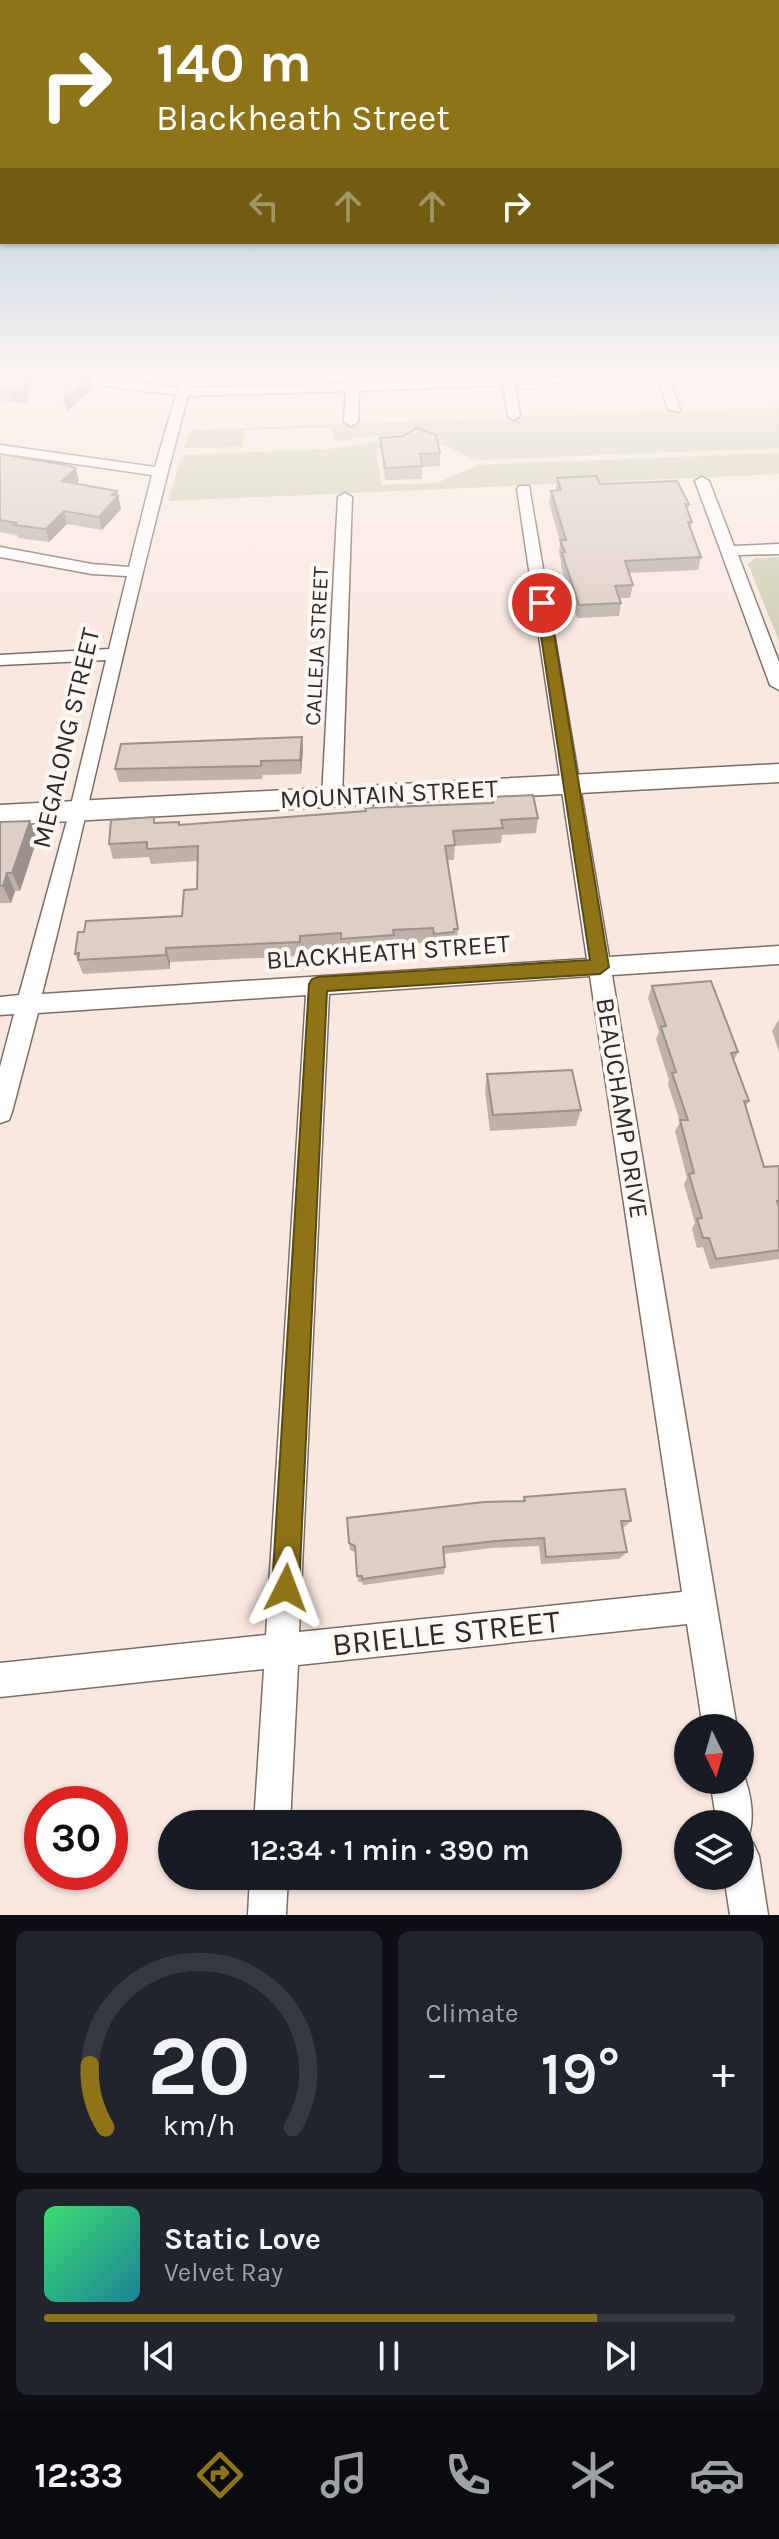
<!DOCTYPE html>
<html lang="en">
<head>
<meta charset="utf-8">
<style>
  body { margin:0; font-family:Karla,sans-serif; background:#20242c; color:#f1f3f6; height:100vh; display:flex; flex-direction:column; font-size:30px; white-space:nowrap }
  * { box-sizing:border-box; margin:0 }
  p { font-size:26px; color:#9ea1a6 }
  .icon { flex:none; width:44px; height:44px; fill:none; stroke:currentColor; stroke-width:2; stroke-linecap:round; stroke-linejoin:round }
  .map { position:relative; height:1915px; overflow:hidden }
  .sheet { display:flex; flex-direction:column; gap:16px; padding:16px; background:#0d0f14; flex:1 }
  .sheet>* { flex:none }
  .top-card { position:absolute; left:0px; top:0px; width:780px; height:244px; box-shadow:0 2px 6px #0004; background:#8e7317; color:#fff; overflow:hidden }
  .needle { width:52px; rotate:175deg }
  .controls { position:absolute; left:674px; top:1714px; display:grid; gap:16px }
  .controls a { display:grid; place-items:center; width:80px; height:80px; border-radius:50%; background:#171b24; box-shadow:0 2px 6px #0004; font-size:40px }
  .speed { position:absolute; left:24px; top:1786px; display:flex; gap:16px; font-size:40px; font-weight:700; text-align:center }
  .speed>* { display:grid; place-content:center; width:104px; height:104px; border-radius:50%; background:#171b24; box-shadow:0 2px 6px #0004; line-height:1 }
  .speed .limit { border:12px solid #d22; background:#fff; color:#111 }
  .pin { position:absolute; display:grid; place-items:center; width:68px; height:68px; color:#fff; margin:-34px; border:4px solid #fff; border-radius:50%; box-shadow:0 2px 8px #0007 }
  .me { position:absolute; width:88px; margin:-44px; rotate:3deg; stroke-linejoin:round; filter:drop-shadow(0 0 6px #0008) }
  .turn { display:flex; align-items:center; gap:28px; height:168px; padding:0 24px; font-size:36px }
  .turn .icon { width:104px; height:104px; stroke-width:2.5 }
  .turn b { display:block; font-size:56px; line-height:68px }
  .lanes { display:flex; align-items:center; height:76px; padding:0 24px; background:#0003; justify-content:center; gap:40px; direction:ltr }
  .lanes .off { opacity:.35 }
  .big { font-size:60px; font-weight:600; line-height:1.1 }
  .sheet .tile { flex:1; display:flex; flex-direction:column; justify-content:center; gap:12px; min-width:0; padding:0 28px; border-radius:12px; background:#20242c }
  .sheet .dial { align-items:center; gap:0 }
  .dial svg { height:208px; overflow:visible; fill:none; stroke:#363941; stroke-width:7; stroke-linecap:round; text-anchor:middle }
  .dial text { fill:#f1f3f6; stroke:none }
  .song { display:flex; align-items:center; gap:24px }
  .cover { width:96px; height:96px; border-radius:12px; background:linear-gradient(135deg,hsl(140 70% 55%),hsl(190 70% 35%)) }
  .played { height:8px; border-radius:4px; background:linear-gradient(90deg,#8e7317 80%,#363941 80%) }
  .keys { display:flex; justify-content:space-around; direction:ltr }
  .heat { display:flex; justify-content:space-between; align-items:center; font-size:44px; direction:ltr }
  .sheet .tiles { flex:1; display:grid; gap:16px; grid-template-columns:1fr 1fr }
  .tile:last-child { grid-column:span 2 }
  .trip { position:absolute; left:158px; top:1810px; width:464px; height:80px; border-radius:40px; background:#171b24; box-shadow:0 2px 6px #0004; font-weight:600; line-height:80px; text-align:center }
  .dock { display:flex; height:128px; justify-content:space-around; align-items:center; background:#090b0e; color:#9ea1a6 }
  .dock .icon { width:56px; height:56px }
  .dock .on { color:#8e7317 }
  .dock b { font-size:36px; color:#f1f3f6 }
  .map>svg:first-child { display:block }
  .green { fill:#ced0b4 }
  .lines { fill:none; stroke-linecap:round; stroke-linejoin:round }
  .street-casing { stroke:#7c6e67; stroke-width:3 }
  .secondary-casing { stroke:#7c6e67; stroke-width:3 }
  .street { fill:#fff; fill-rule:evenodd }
  .secondary { fill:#fff; fill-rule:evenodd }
  .wall { fill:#beb2a9 }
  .shaded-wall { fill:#9b918a }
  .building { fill:#ddcfc5; stroke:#9b918a; stroke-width:2 }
  .route { fill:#8e7317; stroke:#5c4b0f; stroke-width:2 }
  .labels { text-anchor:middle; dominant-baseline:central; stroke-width:8; stroke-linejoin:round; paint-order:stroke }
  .far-street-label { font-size:22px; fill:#312a28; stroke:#fef8f4 }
  .street-label { font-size:26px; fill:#312a28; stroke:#fef8f4 }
  .near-street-label { font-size:32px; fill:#312a28; stroke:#fef8f4 }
</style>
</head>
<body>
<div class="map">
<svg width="779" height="1915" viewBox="0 0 779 1915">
  <rect width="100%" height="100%" fill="#f9e8e0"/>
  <path class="green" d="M779 407V448L476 460 417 433 414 428H406L408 433 334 441 331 427 245 430 243 447 184 448 190 430Z
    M391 440 392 448 376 449 381 485 437 483 478 465 779 453V474L168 501 182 455 329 449Z
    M779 557V641L748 564 755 558Z"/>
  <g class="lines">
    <g class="street-casing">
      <path id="street" d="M61 377H98L178 388 181 377H193L190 388 346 384 347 377H359V383L502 377H608L602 381 515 384 520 416 514 420 508 416 503 385 359 391 358 422 351 426 344 422 346 391 188 396C134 594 93 795 42 994L587 959 517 489 519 486H529L609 957 779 946V964L612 975 737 1728H703L687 1624 298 1665 290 1824H254L264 1669 0 1697V1663L266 1635 306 995 38 1013 12 1112 9 1120 0 1123V1067L14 1014 0 1015V997L19 995 69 813 106 660 0 665V655L109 649 127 576 92 574 0 557V547L92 564 129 567 152 475 0 453V445L155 467 176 395 67 381ZM590 976 682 1592 299 1632 329 994Z
        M657 377H669L680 409 679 412 668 409Z
        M702 477 709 481 734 546 779 544V554L738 555 779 662V690L770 685 695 481Z
        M345 493 352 497 342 798 332 805 322 798 338 497Z
        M740 1767C750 1787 756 1817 748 1837L743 1839 753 1843 759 1856 768 1915H730L724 1876H740V1824H717L710 1780H740Z
        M250 1876H288L286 1915H248Z"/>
    </g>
    <g class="secondary-casing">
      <path id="secondary" d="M779 764V782L0 825V805Z"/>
    </g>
    <use href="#street" class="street"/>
    <use href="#secondary" class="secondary"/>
  </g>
  <path class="wall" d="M0 377 27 402 14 403 0 401Z
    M380 438 440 453V466L422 467V479L385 480 381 450Z
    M0 454 79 481 76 484 117 491 121 509 102 530 67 524 49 542 18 538 17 535 0 532Z
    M557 478 600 484 689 504 688 510 692 522 691 528 701 557 698 570 629 573 633 585 630 598H620L621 603 619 616 577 618 561 566V561L559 553 560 541 549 503 551 491 556 490Z
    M302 737 303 750 301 774 263 775 262 779 119 782 115 769Z
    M492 797 538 818 536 833 502 835 501 843 455 846 454 860H447L458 929 457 943H453V947L433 948 432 942 394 945V950L342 953V947L301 950V956L170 962V969L83 974 75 954 182 916 197 889 198 861 151 864 149 857 113 859 109 844 154 817 155 823 179 822 180 825 492 803Z
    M0 822 37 839 20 891H15L11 903H0Z
    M652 986 738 1052 734 1060 749 1101 746 1106 764 1167 779 1166V1259L710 1269 703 1247 697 1248 692 1229 695 1223 684 1184 687 1178 675 1131 680 1122 668 1084 669 1080 656 1039 659 1032 648 998Z
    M779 1019V1052L772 1031Z
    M487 1074 581 1110 576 1126 490 1131 485 1091Z
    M524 1497 631 1521 622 1529 627 1552 619 1559 541 1564 539 1546 492 1548 444 1554 445 1567 444 1574 363 1585 362 1582H358L355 1552 350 1550 349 1543 522 1502Z"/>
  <path class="shaded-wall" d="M28 377H34L27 402 14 403 11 391Z
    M89 377H92L94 387 67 412 64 400Z
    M76 468 79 481 66 494 62 481Z
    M117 491 121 509 102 530 99 517 112 495Z
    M64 511 67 524 49 542 46 529Z
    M302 737 303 750 301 774 300 760Z
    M30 821 37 839 20 891 12 873Z
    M7 873 15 891 11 903 3 886Z
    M166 948 170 962V969L166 955Z"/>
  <path class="building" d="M0 377H28L24 390 11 391 0 390Z
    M69 377H89L64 400Z
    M416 428 436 435 440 453 420 454 422 466 385 468 380 438 403 436Z
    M0 454 70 466 76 468 62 481 117 491 112 495 118 496 99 517 64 511 46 529 14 525 16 523 0 520Z
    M596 476 600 484 677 481 689 504H685L692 522H688L701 557 625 561 633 585 615 586 621 603 579 605 562 553 565 552 560 540H566L551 491 561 490 557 478Z
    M302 737 300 760 261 761V766L115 769 121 744Z
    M533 795 538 818 501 820 503 828 453 831 455 845 445 846 458 929H454V932L434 934 433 928 393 930 394 935 341 939V933L300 936V942L166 948V955L78 960 79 953 75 954 78 932H84L86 921 182 916 184 890 197 889 198 846 147 849V842L109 844 111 820 154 817V823L179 822V825L366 811 365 808 493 803 492 797Z
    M30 821 12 873H7L3 886H0V822Z
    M711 981 738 1052 731 1053 749 1101H744L764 1167 779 1166V1201H777L779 1207V1250L716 1259 709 1238H703L697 1219 702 1218 689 1174 694 1173 680 1120H688L672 1073 676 1072 661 1027 666 1026 652 986Z
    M572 1070 581 1110 493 1115 487 1074Z
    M625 1489 631 1521H621L627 1552 546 1557 544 1538 496 1541 443 1547 445 1567 362 1579V1576H357L355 1546 349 1543 347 1518 484 1502 525 1501 524 1497Z"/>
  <linearGradient id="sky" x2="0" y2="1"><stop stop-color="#83b1d6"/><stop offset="0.58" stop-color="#fcf5f1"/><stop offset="1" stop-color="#fcf5f1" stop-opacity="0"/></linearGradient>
  <rect width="779" height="645" fill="url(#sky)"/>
  <path class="route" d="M542 599 549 603 609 967 600 974 327 991 299 1588 295 1597 286 1601 276 1597 272 1588 309 984 312 979 318 977 590 960 536 603Z"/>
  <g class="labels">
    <g class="far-street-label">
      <text transform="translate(317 646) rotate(-87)">CALLEJA STREET</text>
    </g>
    <g class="street-label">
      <text transform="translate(66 738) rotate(-77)">MEGALONG STREET</text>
      <text transform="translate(389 794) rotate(-3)">MOUNTAIN STREET</text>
      <text transform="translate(388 952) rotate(-4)">BLACKHEATH STREET</text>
      <text transform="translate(622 1108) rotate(81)">BEAUCHAMP DRIVE</text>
    </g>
    <g class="near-street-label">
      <text transform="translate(446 1633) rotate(-6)">BRIELLE STREET</text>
    </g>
  </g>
</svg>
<div class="controls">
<a><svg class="needle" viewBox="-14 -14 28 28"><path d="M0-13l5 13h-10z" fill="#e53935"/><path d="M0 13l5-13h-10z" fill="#9ea1a6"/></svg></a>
<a><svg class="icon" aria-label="layers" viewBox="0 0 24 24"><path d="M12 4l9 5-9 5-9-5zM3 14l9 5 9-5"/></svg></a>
</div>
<div class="speed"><div class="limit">30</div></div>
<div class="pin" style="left:542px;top:603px;background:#d93025"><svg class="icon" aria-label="arrive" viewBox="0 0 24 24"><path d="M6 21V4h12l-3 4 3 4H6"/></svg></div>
<svg class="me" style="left:286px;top:1588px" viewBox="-20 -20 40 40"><path d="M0-17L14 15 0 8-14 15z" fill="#8e7317" stroke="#fff" stroke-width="4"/></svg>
<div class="trip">12:34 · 1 min · 390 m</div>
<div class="top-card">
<div class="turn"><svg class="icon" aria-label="right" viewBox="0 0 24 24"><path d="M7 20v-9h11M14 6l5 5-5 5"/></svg><div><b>140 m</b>Blackheath Street</div></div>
<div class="lanes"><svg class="icon off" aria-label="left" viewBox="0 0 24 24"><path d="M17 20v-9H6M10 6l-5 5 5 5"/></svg><svg class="icon off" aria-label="ahead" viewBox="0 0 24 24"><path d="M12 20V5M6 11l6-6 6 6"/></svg><svg class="icon off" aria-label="ahead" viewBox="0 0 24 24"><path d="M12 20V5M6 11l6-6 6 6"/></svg><svg class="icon" aria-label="right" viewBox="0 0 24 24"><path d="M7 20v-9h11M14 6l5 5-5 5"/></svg></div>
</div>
</div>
<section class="sheet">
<div class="tiles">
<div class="tile dial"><svg viewBox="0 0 100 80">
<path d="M14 69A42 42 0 1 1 86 69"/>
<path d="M14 69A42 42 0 0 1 8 45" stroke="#8e7317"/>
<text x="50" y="56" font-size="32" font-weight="700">20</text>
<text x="50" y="72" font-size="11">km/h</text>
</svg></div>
<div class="tile"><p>Climate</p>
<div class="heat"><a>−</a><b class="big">19°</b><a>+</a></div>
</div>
<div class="tile">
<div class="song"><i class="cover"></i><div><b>Static Love</b><p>Velvet Ray</p></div></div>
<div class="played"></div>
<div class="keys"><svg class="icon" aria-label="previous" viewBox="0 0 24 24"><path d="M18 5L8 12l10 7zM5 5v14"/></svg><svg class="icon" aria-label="pause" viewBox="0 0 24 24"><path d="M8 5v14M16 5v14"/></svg><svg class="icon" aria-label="next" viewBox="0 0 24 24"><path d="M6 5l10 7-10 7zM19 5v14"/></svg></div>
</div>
</div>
</section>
<nav class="dock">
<b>12:33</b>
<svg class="icon on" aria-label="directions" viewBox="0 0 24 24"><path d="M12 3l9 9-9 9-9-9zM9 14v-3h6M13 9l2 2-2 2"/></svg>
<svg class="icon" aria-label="music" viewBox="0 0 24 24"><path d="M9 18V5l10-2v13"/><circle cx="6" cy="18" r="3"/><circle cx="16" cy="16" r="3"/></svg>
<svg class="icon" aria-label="phone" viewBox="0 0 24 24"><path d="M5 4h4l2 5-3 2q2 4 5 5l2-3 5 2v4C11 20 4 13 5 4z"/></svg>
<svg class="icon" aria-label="climate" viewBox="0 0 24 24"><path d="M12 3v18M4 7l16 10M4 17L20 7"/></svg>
<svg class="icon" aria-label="car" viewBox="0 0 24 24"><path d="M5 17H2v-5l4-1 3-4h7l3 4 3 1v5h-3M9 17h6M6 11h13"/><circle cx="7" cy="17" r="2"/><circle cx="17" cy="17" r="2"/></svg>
</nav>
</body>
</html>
